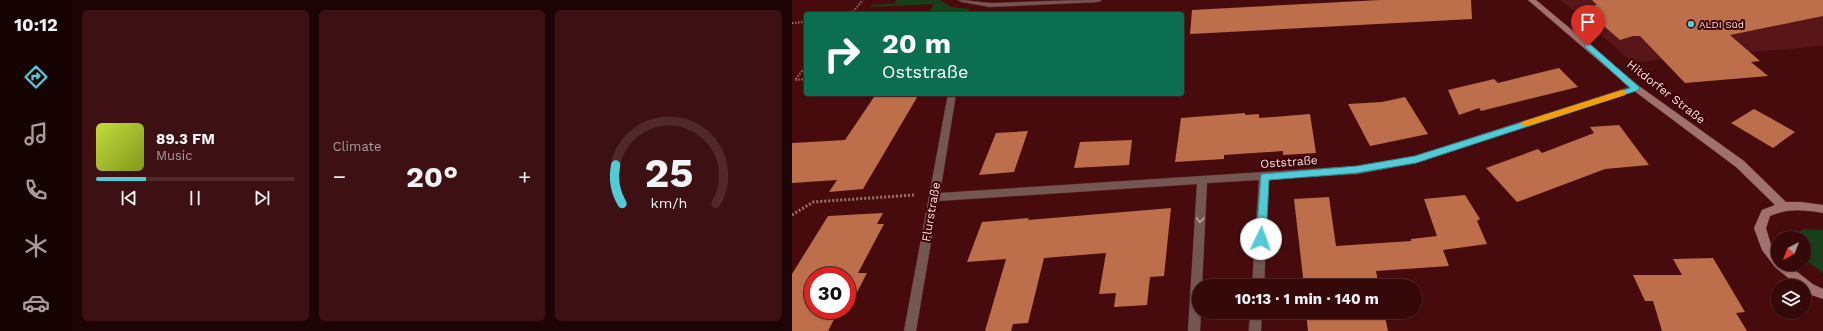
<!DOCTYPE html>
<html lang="en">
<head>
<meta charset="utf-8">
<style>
  body { margin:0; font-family:"Work Sans",sans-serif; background:#3d1113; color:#f1f3f6; height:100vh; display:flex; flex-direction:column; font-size:15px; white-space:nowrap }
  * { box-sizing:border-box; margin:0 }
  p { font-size:13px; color:#aa9a9c }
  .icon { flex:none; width:22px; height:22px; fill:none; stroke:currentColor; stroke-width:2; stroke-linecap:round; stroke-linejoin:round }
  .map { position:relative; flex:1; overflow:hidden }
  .panel { display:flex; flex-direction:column; gap:10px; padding:10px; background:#1d0406; width:720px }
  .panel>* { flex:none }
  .hud { position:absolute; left:12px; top:12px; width:380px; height:84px; border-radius:4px; box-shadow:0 1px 3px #0004,0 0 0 1px #4f292b; background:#0b6e4f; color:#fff; overflow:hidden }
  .needle { width:26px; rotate:222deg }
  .buttons { position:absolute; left:979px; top:231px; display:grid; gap:8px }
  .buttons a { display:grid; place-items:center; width:40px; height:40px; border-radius:50%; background:#35080a; box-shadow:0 1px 3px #0004,0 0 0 1px #4f292b; font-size:20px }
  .speed { position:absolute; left:12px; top:267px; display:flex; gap:8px; font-size:20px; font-weight:700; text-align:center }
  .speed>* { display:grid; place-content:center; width:52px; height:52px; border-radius:50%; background:#35080a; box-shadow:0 1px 3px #0004,0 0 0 1px #4f292b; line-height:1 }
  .speed .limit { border:6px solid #d22; background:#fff; color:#111 }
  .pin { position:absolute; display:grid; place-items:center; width:34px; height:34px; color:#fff; margin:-41px -17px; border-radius:50% 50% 50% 0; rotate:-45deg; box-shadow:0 0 4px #0007 }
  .pin .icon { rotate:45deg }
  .me { position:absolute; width:44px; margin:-22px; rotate:3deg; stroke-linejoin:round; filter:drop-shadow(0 0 3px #0008) }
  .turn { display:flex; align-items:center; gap:14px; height:84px; padding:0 12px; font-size:18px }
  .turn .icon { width:52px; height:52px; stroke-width:2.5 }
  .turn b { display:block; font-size:28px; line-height:34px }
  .big { font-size:30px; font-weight:700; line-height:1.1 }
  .panel .card { flex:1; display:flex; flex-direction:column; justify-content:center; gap:6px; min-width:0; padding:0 14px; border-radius:6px; background:#3d1113 }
  .panel .dial { align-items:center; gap:0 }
  .dial svg { height:104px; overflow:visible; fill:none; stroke:#4f292b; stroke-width:7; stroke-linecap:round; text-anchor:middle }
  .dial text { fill:#f1f3f6; stroke:none }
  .song { display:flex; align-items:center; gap:12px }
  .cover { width:48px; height:48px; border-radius:6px; background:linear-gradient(135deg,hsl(70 70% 55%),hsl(70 70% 35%)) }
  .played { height:4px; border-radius:2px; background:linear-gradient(90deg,#52cbd7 25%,#4f292b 25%) }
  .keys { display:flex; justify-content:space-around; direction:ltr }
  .heat { display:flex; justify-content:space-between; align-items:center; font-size:22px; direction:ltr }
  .panel .tiles { flex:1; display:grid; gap:10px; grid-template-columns:repeat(3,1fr) }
  .trip { position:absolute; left:400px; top:279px; width:230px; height:40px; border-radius:20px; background:#35080a; box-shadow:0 1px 3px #0004,0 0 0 1px #4f292b; font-weight:700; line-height:40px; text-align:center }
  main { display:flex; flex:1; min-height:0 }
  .menu { display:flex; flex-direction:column; width:72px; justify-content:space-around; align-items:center; background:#150304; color:#aa9a9c }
  .menu .icon { width:28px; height:28px }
  .menu .selected { color:#52cbd7 }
  .menu b { font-size:18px; color:#f1f3f6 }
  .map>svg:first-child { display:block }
  .built { fill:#581618 }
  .green { fill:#183f19 }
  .building { fill:#bd6e4a }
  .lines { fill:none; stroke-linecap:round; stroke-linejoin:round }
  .street-casing { stroke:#60292b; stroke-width:1 }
  .secondary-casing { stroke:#60292b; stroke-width:1 }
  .path-far1 { stroke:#9a6f6f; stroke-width:2; stroke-dasharray:1.5 1.5; stroke-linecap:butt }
  .path { stroke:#9a6f6f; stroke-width:3; stroke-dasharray:2 2; stroke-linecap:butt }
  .street { fill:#745653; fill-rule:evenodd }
  .secondary { fill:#a0716d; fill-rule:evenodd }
  .oneway { stroke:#bea3a1 }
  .route { fill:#52cbd7; stroke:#35848c }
  .slow { fill:#f59e0b }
  .poi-dot { fill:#52cbd7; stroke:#3b0105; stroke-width:1.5 }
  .labels { text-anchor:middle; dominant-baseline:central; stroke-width:4; stroke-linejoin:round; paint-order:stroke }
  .far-poi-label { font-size:10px; fill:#fae2e0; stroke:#3b0105; text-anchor:start }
  .street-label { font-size:12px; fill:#fae2e0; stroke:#3b0105 }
</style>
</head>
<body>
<main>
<nav class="menu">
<b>10:12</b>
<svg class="icon selected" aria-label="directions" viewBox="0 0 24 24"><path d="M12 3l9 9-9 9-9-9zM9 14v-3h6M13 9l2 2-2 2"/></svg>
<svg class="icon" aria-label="music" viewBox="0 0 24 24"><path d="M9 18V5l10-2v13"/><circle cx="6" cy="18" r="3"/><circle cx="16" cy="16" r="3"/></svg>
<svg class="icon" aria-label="phone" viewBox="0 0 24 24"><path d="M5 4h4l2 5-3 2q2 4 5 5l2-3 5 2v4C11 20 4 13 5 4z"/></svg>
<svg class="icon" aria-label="climate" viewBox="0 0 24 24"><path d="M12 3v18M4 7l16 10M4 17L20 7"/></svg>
<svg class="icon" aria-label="car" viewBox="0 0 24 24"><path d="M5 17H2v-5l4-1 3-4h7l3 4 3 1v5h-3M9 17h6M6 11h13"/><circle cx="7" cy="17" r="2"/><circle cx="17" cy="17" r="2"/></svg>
</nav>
<section class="panel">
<div class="tiles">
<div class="card">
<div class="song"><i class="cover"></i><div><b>89.3 FM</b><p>Music</p></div></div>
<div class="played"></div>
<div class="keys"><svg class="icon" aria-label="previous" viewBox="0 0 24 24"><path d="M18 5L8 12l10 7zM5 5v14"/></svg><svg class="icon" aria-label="pause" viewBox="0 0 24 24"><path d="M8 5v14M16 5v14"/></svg><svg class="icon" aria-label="next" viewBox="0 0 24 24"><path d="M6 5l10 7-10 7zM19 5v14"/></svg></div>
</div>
<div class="card"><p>Climate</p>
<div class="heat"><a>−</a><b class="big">20°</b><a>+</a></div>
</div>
<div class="card dial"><svg viewBox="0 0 100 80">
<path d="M14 69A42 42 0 1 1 86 69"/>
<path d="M14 69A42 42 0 0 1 9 39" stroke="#52cbd7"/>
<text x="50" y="56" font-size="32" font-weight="700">25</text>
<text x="50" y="72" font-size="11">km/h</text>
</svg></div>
</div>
</section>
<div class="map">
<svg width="1031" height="331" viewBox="0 0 1031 331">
  <rect width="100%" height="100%" fill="#470b0d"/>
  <path class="built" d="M769 0H1031V46L840 62Z"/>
  <path class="green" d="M105 0H148L159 7 177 9 176 12 136 14 142 4 78 7 80 5 102 4Z
    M1011 229 1031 230V273L1012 259V238H1003L1004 234Z"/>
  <path class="building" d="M588 0H679L680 19 398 34 400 10Z
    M800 0H1031V16L938 35 968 61 959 62 976 76 893 83 848 36H841L828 40 790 7 805 5Z
    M767 68 786 87 689 111 687 108 667 115 656 90 702 79 706 83Z
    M84 94H127L71 189 37 192 45 180 0 183V143L53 140Z
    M613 97 636 134 578 146 556 104 590 102Z
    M962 109 982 120 1003 132 981 148 939 123Z
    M453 113V115L467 114V118L518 114 524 153 491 155V151L432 155V159L383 162 389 118Z
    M827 125 857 165 813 169 725 202 694 168 746 149 750 153 802 133 798 127Z
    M236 131 222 172 187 175 204 133Z
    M340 140 337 165 282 168 288 142Z
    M673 195 688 219 685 221 695 244 651 250 657 266 584 271 587 286H512L502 199 537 197 544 246 619 241V239L645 236 632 199Z
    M379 208 372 276 358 277 355 305 322 307 324 293 307 294 314 253 252 258 236 323 221 324 219 331H193L214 259 175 262 190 222 237 218 236 220Z
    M91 213 85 224H92L66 273H75L60 302H55V276H21V310H47L36 331H0V274L36 216Z
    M921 258 953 312 944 313 955 331H870L861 301H853L841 275H890L881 259Z
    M514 312H592L596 331H516Z"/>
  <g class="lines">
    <g class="street-casing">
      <path id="street" d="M166 0C178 0 189 3 200 3 237 2 273 0 310 0L306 2 198 7 170 2Z
        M844 85 848 88 847 90 624 163 565 174 477 179 472 286H460L467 180 415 183 410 286H407V312H409L408 331H396L405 184 146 201 124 331H112L156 94H164L148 193 565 166 623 156Z
        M458 312H470L469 331H457Z"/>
    </g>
    <g class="secondary-casing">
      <path id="secondary" d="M736 0H744L847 86 952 161 994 202H1009L1031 205V213C1012 210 996 208 978 216L974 228 979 245 986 253V264H995L1022 285 1031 289V299L1014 293 1012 291V286H1006L983 267 970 250 962 228 970 210 983 205 944 167 841 90Z"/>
    </g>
    <path class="path-far1" d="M59 14 71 0
      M0 23 14 22
      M14 66 3 80 14 79"/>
    <path class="path" d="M0 215 21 202 122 195"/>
    <use href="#street" class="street"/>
    <use href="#secondary" class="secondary"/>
  </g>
  <defs><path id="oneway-chevron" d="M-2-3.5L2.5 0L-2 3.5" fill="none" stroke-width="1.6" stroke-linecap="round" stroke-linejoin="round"/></defs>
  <use class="oneway" href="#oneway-chevron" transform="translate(408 220) rotate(93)"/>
  <path class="route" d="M793 44H798L847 87V90L624 163 565 173 477 180 474 239 469 243 465 242 464 239 469 174 565 166 623 156 838 88 793 47Z"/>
  <path class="slow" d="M830 90 833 91V95L736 126H730L729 124 730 122Z"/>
  <circle class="poi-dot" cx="899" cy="24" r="4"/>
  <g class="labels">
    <g class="far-poi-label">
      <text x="907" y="24">ALDI Süd</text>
    </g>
    <g class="street-label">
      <text transform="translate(874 92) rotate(38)">Hitdorfer Straße</text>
      <text transform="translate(497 162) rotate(-4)">Oststraße</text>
      <text transform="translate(139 212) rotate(-80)">Flurstraße</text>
    </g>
  </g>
</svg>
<div class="buttons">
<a><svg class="needle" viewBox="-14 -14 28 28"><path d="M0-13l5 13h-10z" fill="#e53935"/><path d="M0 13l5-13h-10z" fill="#aa9a9c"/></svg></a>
<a><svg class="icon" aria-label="layers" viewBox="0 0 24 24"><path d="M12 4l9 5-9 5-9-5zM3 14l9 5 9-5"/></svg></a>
</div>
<div class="speed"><div class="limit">30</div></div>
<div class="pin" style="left:796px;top:46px;background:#d93025"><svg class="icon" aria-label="arrive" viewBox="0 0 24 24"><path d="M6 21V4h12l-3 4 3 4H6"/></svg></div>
<svg class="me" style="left:469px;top:239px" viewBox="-20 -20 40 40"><circle r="19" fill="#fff"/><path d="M0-13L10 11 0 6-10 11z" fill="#52cbd7"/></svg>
<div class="trip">10:13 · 1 min · 140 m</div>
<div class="hud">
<div class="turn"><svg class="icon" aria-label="right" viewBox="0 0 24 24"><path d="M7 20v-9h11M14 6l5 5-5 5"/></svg><div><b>20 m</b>Oststraße</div></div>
</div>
</div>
</main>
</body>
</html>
